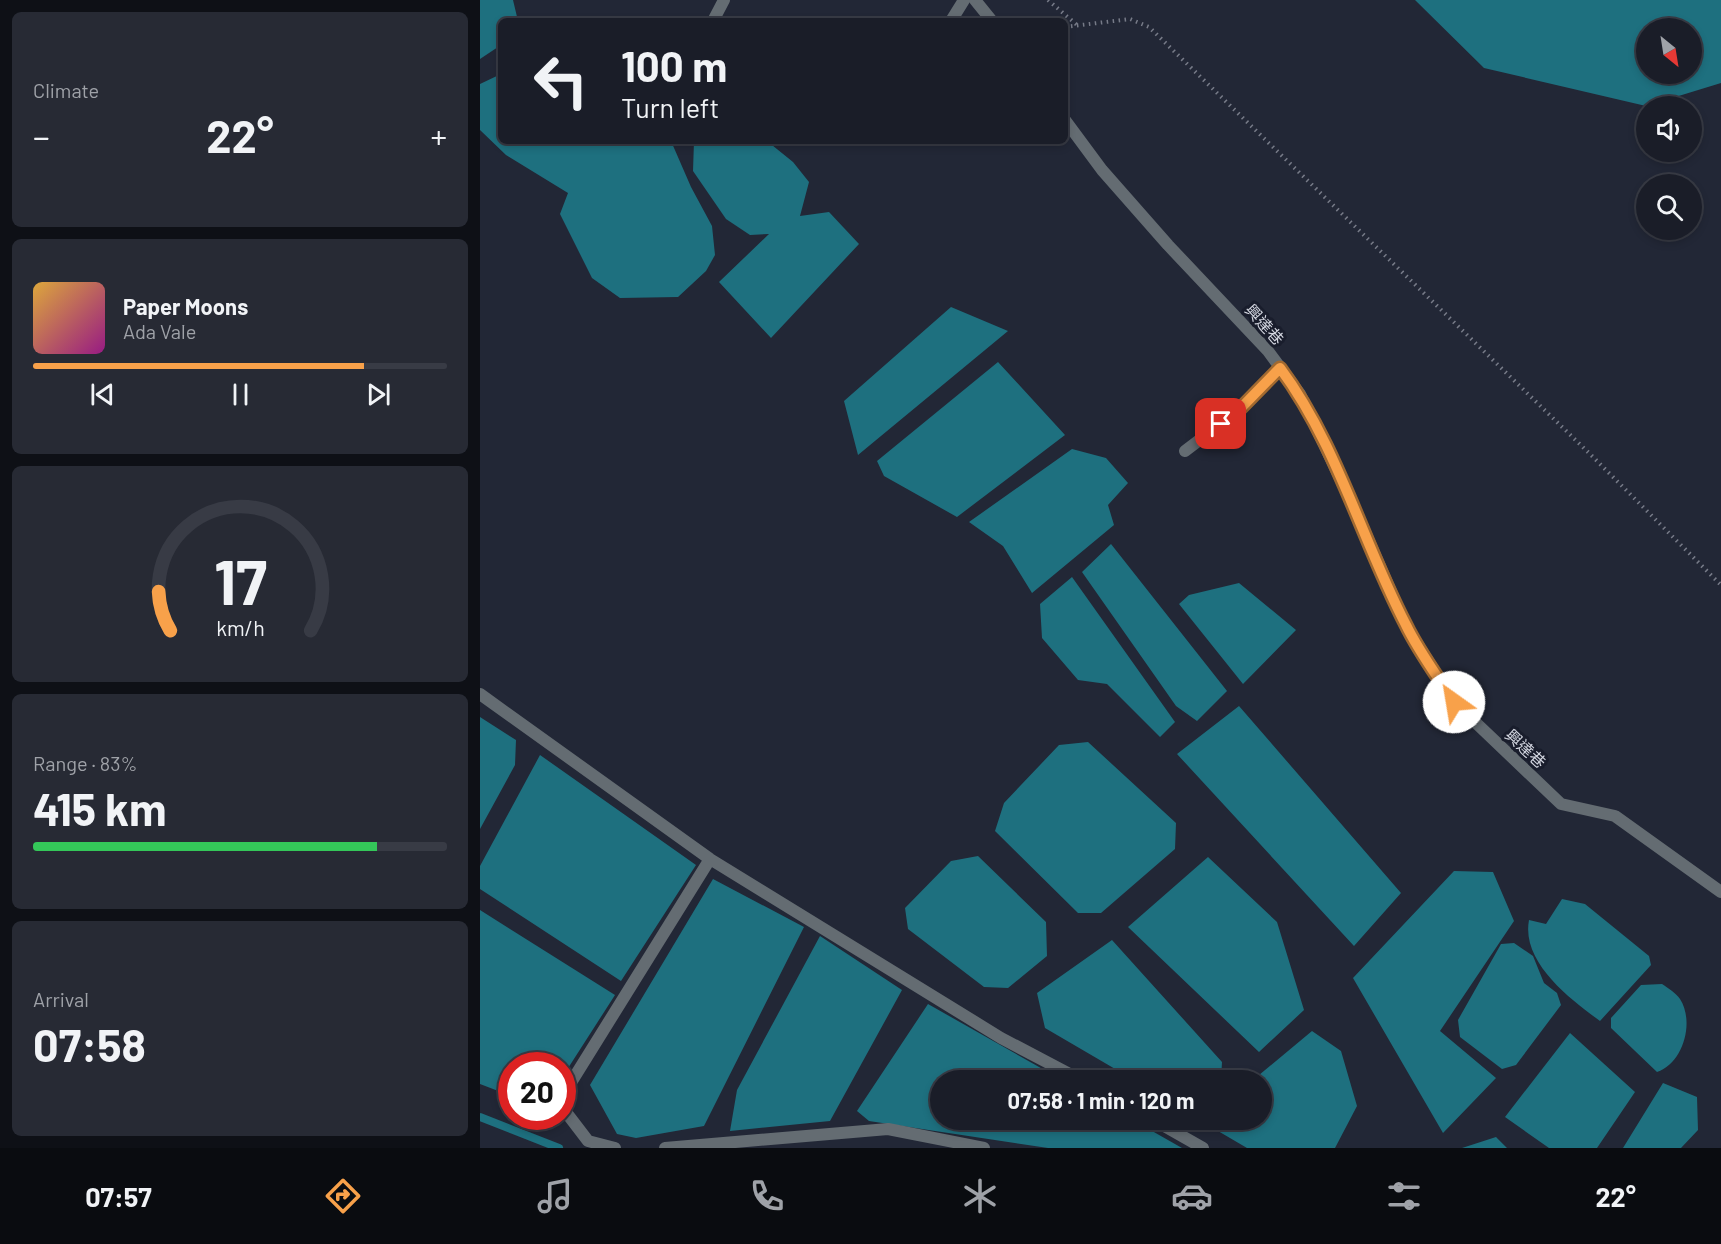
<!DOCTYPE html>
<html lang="en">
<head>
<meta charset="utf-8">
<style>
  body { margin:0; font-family:Barlow,"Noto Sans TC",sans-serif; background:#272a34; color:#f1f3f6; height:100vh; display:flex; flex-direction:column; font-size:22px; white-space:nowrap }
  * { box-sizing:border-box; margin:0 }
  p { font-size:20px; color:#9fa2a8 }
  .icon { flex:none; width:33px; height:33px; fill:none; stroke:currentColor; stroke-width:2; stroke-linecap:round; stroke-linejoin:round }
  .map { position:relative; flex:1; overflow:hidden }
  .details { display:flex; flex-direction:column; gap:12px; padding:12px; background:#0e1016; width:480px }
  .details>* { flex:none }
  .banner { position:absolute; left:18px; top:18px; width:570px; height:126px; border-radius:9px; box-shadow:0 3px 9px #0003,0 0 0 2px #383b45; background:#1a1d28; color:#f1f3f6; overflow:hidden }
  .needle { width:39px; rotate:150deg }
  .fabs { position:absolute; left:1156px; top:18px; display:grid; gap:12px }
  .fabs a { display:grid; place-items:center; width:66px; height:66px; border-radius:50%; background:#1a1d28; box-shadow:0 3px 9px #0003,0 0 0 2px #383b45; font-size:30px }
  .speed { position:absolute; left:18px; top:1052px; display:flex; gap:12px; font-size:30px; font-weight:700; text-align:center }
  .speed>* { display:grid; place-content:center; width:78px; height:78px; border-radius:50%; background:#1a1d28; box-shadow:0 3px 9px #0003,0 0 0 2px #383b45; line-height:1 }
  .speed .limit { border:9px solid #d22; background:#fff; color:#111 }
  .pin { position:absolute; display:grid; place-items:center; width:51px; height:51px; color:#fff; margin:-26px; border-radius:12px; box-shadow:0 3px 9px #0006 }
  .me { position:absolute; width:66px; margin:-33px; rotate:328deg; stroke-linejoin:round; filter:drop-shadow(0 0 4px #0008) }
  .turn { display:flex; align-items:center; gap:21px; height:126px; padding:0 24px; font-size:27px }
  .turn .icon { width:78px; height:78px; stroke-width:2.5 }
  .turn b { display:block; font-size:42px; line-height:51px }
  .big { font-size:45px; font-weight:700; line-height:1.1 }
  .details .card { flex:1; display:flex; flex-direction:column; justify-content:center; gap:9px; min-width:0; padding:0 21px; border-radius:9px; background:#272a34 }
  .details .dial { align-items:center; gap:0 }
  .dial svg { height:156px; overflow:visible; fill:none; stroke:#383b45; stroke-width:7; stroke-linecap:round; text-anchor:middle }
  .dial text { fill:#f1f3f6; stroke:none }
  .song { display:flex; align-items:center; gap:18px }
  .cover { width:72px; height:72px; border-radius:9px; background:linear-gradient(135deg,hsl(40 70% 55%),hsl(310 70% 35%)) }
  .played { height:6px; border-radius:3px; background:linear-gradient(90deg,#f8a14a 80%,#383b45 80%) }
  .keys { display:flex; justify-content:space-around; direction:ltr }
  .heat { display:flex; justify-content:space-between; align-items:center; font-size:33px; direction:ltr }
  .charge { height:9px; border-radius:4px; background:linear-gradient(90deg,#34c759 83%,#383b45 0) }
  .trip { position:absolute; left:450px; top:1070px; width:342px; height:60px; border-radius:30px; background:#1a1d28; box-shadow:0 3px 9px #0003,0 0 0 2px #383b45; font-weight:700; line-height:60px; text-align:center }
  .menu { display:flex; height:96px; justify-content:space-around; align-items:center; background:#0a0c10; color:#9fa2a8 }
  .menu .icon { width:42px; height:42px }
  .menu .on { color:#f8a14a }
  .menu b { font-size:27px; color:#f1f3f6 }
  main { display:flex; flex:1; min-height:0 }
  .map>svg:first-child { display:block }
  .water { fill:#1e707f; fill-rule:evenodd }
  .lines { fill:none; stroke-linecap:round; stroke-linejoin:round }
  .stream { stroke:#1e707f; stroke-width:8 }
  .path { stroke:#777b88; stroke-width:4; stroke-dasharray:1.5 4.5; stroke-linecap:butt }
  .lane { stroke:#646c72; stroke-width:12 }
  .street { stroke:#646c72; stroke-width:12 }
  .route-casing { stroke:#a16930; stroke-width:15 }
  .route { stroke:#f8a14a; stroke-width:10 }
  .labels { text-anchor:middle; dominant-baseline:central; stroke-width:6; stroke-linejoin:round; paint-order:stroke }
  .street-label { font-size:16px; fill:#d4d7e1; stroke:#191d2c }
</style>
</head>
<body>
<main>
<section class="details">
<div class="card"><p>Climate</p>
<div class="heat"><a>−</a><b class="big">22°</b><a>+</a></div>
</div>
<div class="card">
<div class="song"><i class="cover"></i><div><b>Paper Moons</b><p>Ada Vale</p></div></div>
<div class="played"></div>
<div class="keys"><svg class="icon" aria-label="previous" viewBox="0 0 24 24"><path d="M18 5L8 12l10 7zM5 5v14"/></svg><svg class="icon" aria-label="pause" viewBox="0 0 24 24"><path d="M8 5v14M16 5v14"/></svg><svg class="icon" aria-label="next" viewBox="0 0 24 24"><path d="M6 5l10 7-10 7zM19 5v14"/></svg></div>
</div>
<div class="card dial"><svg viewBox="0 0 100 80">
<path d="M14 69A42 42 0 1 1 86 69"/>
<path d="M14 69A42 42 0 0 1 8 49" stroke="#f8a14a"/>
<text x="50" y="56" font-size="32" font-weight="700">17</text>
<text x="50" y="72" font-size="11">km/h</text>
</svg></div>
<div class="card"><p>Range · 83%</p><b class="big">415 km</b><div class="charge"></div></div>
<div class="card"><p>Arrival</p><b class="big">07:58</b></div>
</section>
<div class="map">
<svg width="1241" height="1148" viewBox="0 0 1241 1148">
  <rect width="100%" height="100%" fill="#222736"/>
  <path class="water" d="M0 0H33L38 21H21V45L0 59Z
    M935 0H1241V83L1166 106 1004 68ZM1167 28H1212V74H1167Z
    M21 74V141H191L211 187 232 226 235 255 226 271 198 297 140 298 112 278 80 214 88 193 26 155 0 130V84Z
    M214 141H287L313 162 329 182 320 216 349 212 379 244 291 338 239 282 289 234 270 235 246 219 213 171Z
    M471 307 528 331 378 455 364 401Z
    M518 362 585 435 477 517 404 476 397 461Z
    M592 449 626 458 648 483 628 505 634 525 552 593 523 546 489 522Z
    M631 544 747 691 717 721 696 706 602 572Z
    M592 577 695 722 680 737 627 684 598 680 562 638 560 604Z
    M759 583 816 630 763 684 699 604 709 595Z
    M759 706 921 893 874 946 697 754Z
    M0 717 36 740 35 765 0 829Z
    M608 742 696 823 695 849 621 913H598L515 831 524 803 579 745Z
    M60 755 216 865 141 981 0 889V866Z
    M498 856 566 922 567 956 528 988 504 987 428 929 425 908 471 861Z
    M728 857 797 922 824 1010 779 1052 648 927Z
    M974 871 1013 872 1034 921 960 1031 1016 1078 963 1133 873 978Z
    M233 879 324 927 224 1126 156 1138 137 1134 110 1085Z
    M1082 899 1105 904 1169 956 1171 965 1120 1021C1090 999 1041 962 1049 920L1066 924Z
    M0 910 135 995 83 1076 82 1065H32L31 1096 0 1084Z
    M340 936 422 990 350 1121 250 1131 257 1090Z
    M632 940 742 1062 741 1080H654L565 1028 557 993Z
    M1034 943 1053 956 1064 983 1077 993 1081 1005 1036 1065 1022 1069 980 1037 978 1020 1021 944Z
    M1182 984C1188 988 1196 993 1200 999 1215 1022 1203 1064 1177 1072L1131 1028V1018L1161 985Z
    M448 1004 582 1080H460V1119H651L702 1148H568L389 1121 377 1111Z
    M832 1031 861 1051 877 1106 855 1148H767L738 1131 739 1119H782V1080H773Z
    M1090 1033 1155 1092 1117 1148H1069L1025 1117Z
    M1183 1083 1217 1097 1218 1130 1201 1148H1143Z
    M1016 1137 1027 1148H982Z"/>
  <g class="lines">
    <path class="stream" d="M0 1117 79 1148"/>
    <path class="path" d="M568 0 597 25
      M585 27 650 19 669 27 1110 454 1241 585"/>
    <path class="lane" d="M495 0 512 21
      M233 21 244 0
      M471 21 484 0
      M585 120 622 170 688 245 788 351 820 394 878 516 926 626 974 702 1081 804 1135 816 1241 892
      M705 451 759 410 800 368"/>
    <path class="street" d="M0 694 230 859 521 1038 601 1080
      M82 1097 230 859
      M82 1107 108 1141 135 1148
      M672 1119 723 1148
      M185 1148 408 1129 504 1148"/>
  </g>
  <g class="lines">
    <g class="route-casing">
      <path id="route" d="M741 424 759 410 800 368C857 444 882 541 926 625 939 652 958 677 974 702"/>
    </g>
    <use href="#route" class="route"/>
  </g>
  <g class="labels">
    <g class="street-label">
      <text transform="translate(785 324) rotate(48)">興達巷</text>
      <text transform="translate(1046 748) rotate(43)">興達巷</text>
    </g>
  </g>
</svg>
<div class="fabs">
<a><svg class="needle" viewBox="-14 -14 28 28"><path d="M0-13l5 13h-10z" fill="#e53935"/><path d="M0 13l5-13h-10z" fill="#9fa2a8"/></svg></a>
<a><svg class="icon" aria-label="sound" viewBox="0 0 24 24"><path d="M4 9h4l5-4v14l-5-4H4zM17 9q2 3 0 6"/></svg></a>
<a><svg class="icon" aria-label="search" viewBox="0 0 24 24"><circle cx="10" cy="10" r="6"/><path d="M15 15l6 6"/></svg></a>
</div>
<div class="speed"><div class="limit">20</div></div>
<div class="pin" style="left:741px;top:424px;background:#d93025"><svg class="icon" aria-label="arrive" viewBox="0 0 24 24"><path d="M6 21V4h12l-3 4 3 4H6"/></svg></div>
<svg class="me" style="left:974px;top:702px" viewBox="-20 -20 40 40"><circle r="19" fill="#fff"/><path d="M0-13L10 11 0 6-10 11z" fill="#f8a14a"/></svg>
<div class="trip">07:58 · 1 min · 120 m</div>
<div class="banner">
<div class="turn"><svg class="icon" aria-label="left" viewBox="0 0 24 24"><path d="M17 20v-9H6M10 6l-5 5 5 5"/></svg><div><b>100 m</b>Turn left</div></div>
</div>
</div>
</main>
<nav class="menu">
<b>07:57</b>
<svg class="icon on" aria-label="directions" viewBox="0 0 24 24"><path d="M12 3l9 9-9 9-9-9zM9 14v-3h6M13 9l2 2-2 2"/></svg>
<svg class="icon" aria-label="music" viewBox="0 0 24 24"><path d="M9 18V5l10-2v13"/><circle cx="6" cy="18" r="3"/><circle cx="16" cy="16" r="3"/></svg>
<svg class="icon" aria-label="phone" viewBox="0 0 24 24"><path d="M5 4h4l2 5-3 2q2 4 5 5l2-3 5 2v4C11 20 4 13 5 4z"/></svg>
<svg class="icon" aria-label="climate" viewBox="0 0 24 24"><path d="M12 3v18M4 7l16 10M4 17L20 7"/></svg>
<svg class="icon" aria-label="car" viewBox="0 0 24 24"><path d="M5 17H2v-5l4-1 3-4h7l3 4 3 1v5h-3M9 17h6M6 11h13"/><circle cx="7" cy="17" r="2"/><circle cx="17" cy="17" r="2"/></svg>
<svg class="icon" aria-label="filters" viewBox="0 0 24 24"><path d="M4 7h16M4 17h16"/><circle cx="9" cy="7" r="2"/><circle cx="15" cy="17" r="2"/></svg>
<b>22°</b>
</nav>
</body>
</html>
